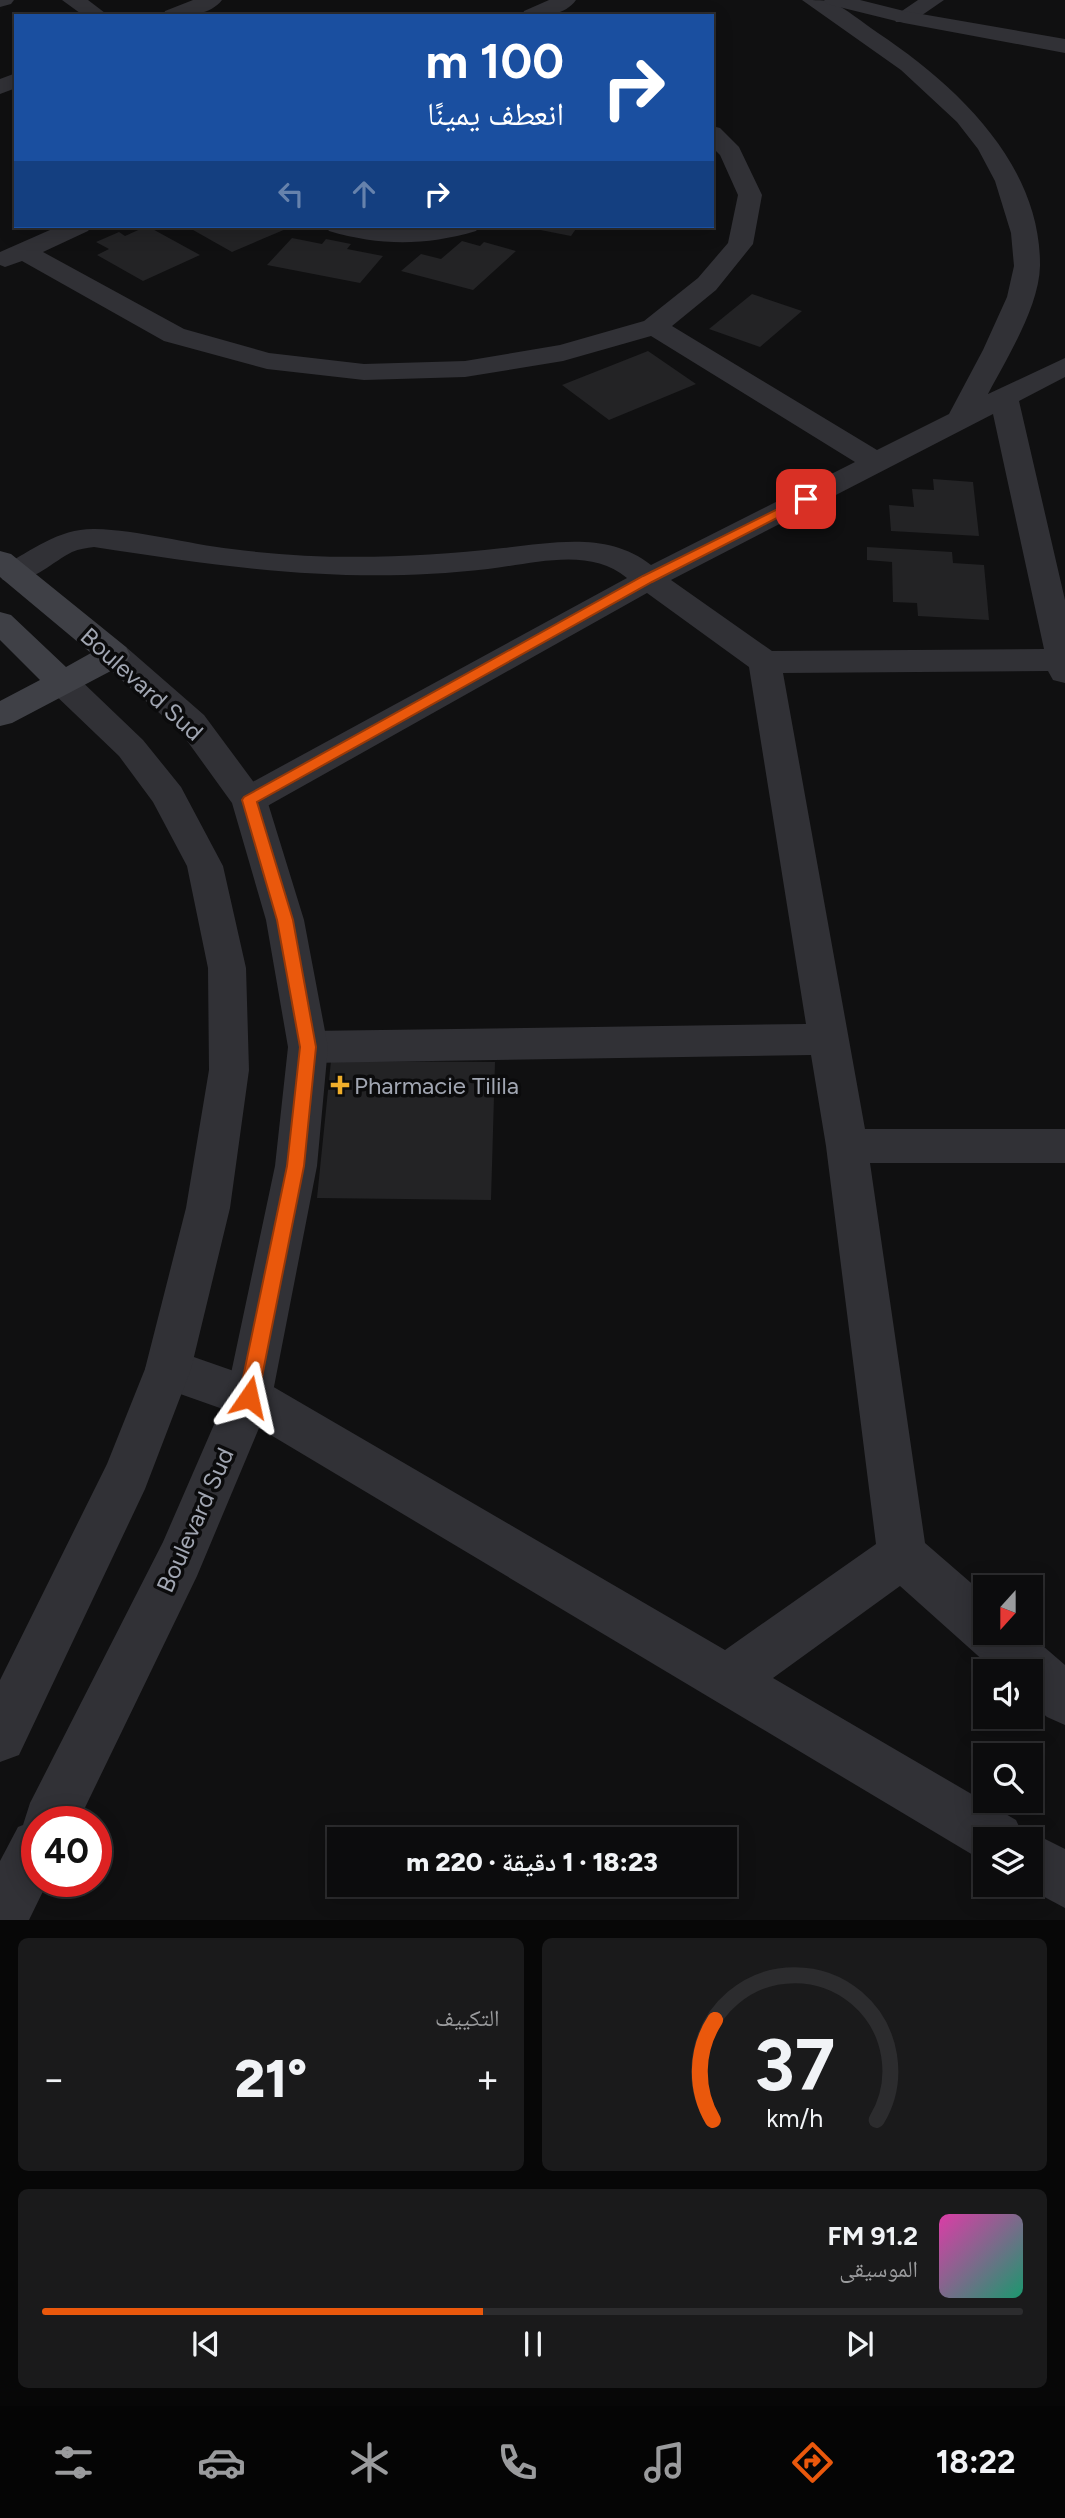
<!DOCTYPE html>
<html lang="ar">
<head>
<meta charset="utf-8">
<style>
  body { margin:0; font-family:Figtree,"Noto Naskh Arabic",sans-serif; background:#1a1a1b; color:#f1f3f6; direction:rtl; height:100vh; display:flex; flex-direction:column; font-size:26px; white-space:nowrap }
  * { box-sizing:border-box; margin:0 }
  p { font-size:23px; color:#9a9b9d }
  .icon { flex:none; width:38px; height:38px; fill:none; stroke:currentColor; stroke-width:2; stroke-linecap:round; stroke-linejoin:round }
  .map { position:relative; height:1920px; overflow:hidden; direction:ltr }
  .panel { display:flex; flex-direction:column; gap:18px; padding:18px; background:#070707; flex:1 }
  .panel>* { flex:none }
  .hud { position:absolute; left:14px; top:14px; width:700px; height:214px; border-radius:0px; box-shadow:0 4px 18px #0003,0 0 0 2px #2c2c2e; direction:rtl; background:#1a4fa0; color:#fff; overflow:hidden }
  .needle { width:46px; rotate:201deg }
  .fabs { position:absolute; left:973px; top:1575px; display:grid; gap:14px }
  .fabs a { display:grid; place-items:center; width:70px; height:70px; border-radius:0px; background:#0c0c0d; box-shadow:0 4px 18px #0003,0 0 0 2px #2c2c2e; font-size:35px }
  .speed { position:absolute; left:21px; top:1806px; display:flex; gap:14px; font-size:35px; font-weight:700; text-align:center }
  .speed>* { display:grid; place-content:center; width:91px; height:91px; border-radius:50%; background:#0c0c0d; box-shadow:0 4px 18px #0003,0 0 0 2px #2c2c2e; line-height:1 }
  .speed .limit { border:10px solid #d22; background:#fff; color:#111 }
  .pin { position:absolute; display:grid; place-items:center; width:60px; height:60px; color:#fff; margin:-30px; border-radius:14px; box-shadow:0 4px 10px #0006 }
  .me { position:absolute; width:77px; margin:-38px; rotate:11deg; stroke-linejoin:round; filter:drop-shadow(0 0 5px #0008) }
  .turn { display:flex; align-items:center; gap:24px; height:147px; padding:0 35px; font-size:32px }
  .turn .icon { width:91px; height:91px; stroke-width:2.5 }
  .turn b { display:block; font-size:49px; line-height:60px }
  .lanes { display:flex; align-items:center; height:66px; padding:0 35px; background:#0003; justify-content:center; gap:35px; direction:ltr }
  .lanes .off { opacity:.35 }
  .big { font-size:52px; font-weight:800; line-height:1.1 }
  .panel .tile { flex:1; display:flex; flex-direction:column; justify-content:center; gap:10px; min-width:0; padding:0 24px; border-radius:10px; background:#1a1a1b }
  .panel .dial { align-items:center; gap:0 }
  .dial svg { height:182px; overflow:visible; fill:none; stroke:#2c2c2e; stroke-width:7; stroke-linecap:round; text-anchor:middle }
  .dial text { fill:#f1f3f6; stroke:none }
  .song { display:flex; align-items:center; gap:21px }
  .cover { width:84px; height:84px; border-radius:10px; background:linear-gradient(135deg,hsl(320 70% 55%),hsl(160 70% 35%)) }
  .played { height:7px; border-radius:4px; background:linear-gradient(90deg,#ea580c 45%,#2c2c2e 45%) }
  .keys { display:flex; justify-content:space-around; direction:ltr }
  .heat { display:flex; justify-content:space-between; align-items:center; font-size:38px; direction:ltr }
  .panel .tiles { flex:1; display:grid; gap:18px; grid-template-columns:1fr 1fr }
  .tile:last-child { grid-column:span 2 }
  .trip { position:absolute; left:327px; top:1827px; width:410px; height:70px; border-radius:0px; background:#0c0c0d; box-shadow:0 4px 18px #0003,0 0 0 2px #2c2c2e; font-weight:800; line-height:70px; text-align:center; direction:rtl }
  .menu { display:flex; height:112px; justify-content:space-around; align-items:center; background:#050505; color:#9a9b9d }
  .menu .icon { width:49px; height:49px }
  .menu .current { color:#ea580c }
  .menu b { font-size:32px; color:#f1f3f6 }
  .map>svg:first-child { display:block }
  .building { fill:#232325 }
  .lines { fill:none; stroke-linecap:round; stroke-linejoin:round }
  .minor { fill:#313136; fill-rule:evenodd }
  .tertiary { fill:#313136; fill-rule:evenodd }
  .secondary { fill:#3f4046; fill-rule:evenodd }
  .route { fill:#ea580c; stroke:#983908; stroke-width:2 }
  .poi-dot { fill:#efad2a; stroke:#0b0b0c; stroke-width:2.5 }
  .labels { text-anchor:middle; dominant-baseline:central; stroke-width:7; stroke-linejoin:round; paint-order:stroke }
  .street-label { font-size:24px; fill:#a1a6b2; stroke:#0b0b0c }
  .poi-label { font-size:24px; fill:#a1a6b2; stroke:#0b0b0c; text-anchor:start }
</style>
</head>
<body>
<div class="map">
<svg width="1065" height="1920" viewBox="0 0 1065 1920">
  <rect width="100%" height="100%" fill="#101011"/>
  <path class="building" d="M147 226 200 255 143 281 97 255 109 249 96 242 119 232 125 236Z
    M186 226H293L232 252Z
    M520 226H578L571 236Z
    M292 238 322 244 326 239 351 244 347 249 383 256 360 283 267 265Z
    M462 241 480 246 484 242 516 251 473 290 401 271 421 254 441 259Z
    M752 294 802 311 760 347 709 329Z
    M648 351 696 384 609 420 562 385Z
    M933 479 973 482 979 536 891 531 889 505 914 507 912 489 934 490Z
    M867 547 952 552 953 563 984 565 989 620 918 616 917 603 893 602 892 562 867 560Z
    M331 1061 495 1062 491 1200 317 1198Z"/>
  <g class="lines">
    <path class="minor" d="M0 0H14L11 4 0 7Z
      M62 0H88L109 16H84Z
      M193 0H222C209 17 182 16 163 16L165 11Z
      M549 0H576C564 17 540 16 522 16L524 11Z
      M802 0C810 0 822 0 829 1 846 8 863 23 878 33 956 85 1041 164 1040 266 1039 307 1007 358 988 394L1065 358V377L1019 401 1065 600V683L1053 680 1048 671 783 673 865 1129H1065V1163H870L925 1543 985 1595V1633H1028L1065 1665V1725L1047 1717 1031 1703V1671H995L900 1586 773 1678 1016 1820 1023 1835 1031 1832 1065 1849V1908L1022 1885H1031V1839H985V1861L978 1858 234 1413 152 1384 145 1369 152 1354 168 1348 265 1382 725 1650 876 1544 826 1146 811 1055 308 1063 294 1058 288 1047 294 1036 308 1031 806 1024 749 667 647 593 262 809 249 812 236 809 231 800 236 791 627 578C590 546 532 564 488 569 349 585 230 568 94 547 87 548 79 549 72 552 50 563 29 587 3 580L0 576 3 566C32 550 60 528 95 529 138 530 188 544 232 549 322 561 413 558 503 548 553 543 608 531 651 565L855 462 651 336 563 361 465 377 364 380 267 369 164 341 22 261 5 267 0 265V252L59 226H92L88 231 43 252 184 329 269 353 364 364 465 361 560 345 644 321 698 278 728 243 738 195 720 155 712 147V126L720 128 739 147 762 195 753 244 716 290 672 326 877 450 949 414 983 350 1007 297 1014 266 1011 233 995 181 978 149 957 122 901 70ZM993 414 1044 649 772 651 671 580Z
      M918 0H944L912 22H896L893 17Z
      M16 73V88L0 94V79Z
      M325 226 403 229 480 226 476 231C425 246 380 246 329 231Z"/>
    <path class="tertiary" d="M824 0H860L904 11 1065 39V53L904 23 827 4Z
      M114 644 126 647 204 715 267 800 304 920 328 1047 317 1166 272 1397 197 1576 78 1822H37V1881H48L29 1920H0V1861L18 1827 23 1825 30 1803 163 1542 226 1397 275 1166 288 1047 266 920 232 803 180 731 102 663 98 655 102 647Z
      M62 671 74 674 143 740 181 787 223 866 246 968 249 1070 230 1208 191 1369 145 1489 19 1755 0 1762V1680L107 1464 145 1369 186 1208 209 1070 208 968 187 866 153 802 119 756 50 690 45 682 50 674Z"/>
    <path class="secondary" d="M0 551 11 554 126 647 130 655 126 663 12 723 0 726V701L40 680 0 640V612L11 615 66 667 91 653 0 577Z"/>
  </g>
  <path class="route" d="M806 495 812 499 810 501 652 582 257 802 293 920 316 1047 304 1166 258 1397 256 1403 249 1406 242 1403 239 1397 287 1166 300 1047 277 920 242 800 244 797 643 576Z"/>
  <path class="poi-dot" d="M336.5 1074.5h7v7h7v7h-7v7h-7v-7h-7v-7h7z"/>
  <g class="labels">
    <g class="street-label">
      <text transform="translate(142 684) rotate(42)">Boulevard Sud</text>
      <text transform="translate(195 1520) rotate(-66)">Boulevard Sud</text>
    </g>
    <g class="poi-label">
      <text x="354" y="1085">Pharmacie Tilila</text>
    </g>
  </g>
</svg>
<div class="fabs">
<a><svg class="needle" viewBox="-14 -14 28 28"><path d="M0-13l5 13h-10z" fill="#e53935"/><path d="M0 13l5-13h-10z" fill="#9a9b9d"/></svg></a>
<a><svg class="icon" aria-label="sound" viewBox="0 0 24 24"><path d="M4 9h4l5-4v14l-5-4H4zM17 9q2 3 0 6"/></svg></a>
<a><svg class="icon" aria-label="search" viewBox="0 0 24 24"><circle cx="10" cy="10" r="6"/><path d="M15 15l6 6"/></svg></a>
<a><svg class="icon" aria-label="layers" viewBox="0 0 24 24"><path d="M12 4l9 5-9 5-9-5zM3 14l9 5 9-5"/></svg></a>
</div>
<div class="speed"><div class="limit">40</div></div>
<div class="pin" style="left:806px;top:499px;background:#d93025"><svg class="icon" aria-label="arrive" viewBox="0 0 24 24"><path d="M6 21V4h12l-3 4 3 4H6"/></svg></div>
<svg class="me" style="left:249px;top:1397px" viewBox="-20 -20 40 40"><path d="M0-17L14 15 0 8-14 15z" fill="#ea580c" stroke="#fff" stroke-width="4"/></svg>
<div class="trip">18:23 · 1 دقيقة · 220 m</div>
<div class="hud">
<div class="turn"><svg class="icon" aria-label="right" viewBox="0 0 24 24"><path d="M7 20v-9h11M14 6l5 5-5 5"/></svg><div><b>100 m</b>انعطف يمينًا</div></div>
<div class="lanes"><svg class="icon off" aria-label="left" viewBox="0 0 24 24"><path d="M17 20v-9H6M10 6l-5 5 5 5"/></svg><svg class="icon off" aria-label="ahead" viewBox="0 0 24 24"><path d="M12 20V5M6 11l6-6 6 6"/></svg><svg class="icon" aria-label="right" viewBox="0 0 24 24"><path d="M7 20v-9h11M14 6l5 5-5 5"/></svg></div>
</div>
</div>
<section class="panel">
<div class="tiles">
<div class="tile dial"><svg viewBox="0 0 100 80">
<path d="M14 69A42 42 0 1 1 86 69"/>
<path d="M14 69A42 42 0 0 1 15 25" stroke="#ea580c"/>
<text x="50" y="56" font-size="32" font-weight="700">37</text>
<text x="50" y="72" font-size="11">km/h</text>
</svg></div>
<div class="tile"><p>التكييف</p>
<div class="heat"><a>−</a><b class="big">21°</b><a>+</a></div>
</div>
<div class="tile">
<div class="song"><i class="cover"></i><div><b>91.2 FM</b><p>الموسيقى</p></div></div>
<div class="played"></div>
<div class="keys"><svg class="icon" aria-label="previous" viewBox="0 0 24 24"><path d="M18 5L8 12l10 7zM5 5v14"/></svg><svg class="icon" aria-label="pause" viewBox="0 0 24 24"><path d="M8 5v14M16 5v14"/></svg><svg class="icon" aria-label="next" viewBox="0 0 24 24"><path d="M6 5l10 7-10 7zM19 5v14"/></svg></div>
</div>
</div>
</section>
<nav class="menu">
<b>18:22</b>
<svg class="icon current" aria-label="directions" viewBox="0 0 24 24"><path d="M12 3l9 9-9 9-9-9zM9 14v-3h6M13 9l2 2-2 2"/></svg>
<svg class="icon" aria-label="music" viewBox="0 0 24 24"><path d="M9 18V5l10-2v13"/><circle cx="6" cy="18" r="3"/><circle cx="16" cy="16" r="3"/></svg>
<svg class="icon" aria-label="phone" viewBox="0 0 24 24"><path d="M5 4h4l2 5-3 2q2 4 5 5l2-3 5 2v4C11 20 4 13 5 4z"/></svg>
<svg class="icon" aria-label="climate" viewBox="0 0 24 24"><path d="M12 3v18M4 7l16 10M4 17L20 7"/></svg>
<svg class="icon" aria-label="car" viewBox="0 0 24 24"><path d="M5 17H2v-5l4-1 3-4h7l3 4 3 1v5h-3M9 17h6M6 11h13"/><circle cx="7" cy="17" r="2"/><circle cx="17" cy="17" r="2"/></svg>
<svg class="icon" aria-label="filters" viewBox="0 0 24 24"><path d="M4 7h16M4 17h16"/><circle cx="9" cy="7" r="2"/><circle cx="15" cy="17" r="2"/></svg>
</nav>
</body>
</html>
